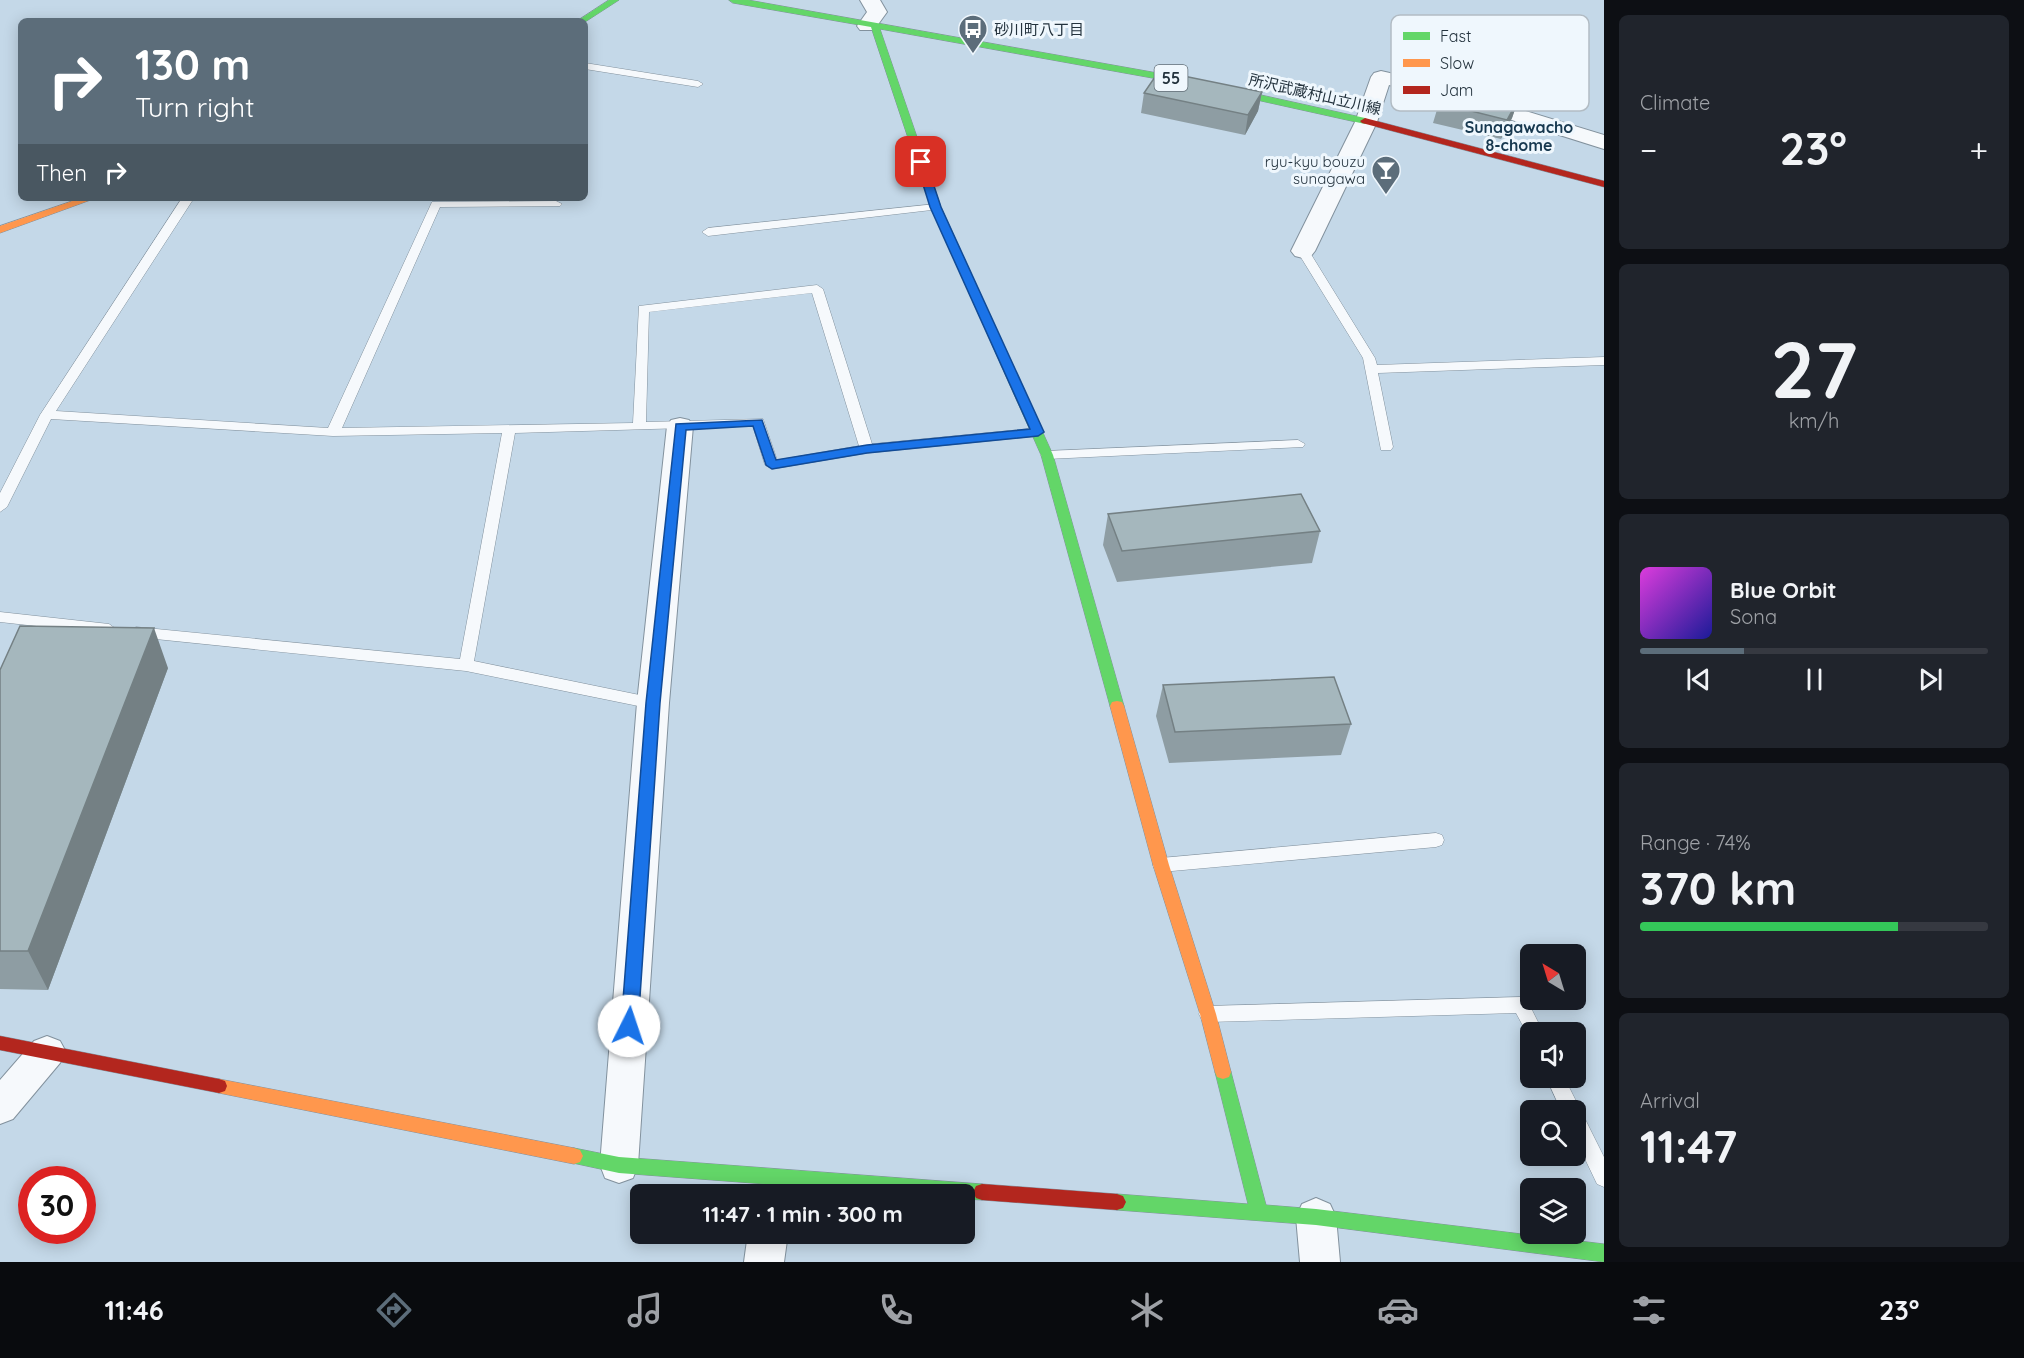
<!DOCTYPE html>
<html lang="en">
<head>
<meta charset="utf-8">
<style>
  body { margin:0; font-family:Quicksand,"Noto Sans JP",sans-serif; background:#20242c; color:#f1f3f6; height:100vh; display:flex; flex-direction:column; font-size:22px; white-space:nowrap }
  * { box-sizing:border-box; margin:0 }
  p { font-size:20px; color:#9ea1a6 }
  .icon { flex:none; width:33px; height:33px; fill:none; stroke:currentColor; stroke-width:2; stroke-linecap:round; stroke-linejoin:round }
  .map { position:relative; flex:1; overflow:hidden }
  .drawer { display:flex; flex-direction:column; gap:15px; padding:15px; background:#0d0f14; width:420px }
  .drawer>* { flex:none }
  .hud { position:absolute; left:18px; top:18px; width:570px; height:183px; border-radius:9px; box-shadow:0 3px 15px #0003; background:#5c6d7a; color:#fff; overflow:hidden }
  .needle { width:39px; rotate:322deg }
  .buttons { position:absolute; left:1520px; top:944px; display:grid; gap:12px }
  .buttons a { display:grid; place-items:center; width:66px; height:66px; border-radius:9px; background:#171b24; box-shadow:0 3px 15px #0003; font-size:30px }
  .speed { position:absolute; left:18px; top:1166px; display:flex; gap:12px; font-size:30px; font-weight:700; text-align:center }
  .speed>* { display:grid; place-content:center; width:78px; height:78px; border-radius:50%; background:#171b24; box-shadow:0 3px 15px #0003; line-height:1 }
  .speed .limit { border:9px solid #d22; background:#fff; color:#111 }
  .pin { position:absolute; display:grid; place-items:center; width:51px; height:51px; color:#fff; margin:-26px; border-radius:12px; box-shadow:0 3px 9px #0006 }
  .me { position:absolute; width:66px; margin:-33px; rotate:4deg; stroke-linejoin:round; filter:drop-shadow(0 0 4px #0008) }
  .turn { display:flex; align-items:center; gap:21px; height:126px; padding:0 18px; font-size:27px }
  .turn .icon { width:78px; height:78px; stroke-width:2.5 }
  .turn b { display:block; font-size:42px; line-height:51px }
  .then { display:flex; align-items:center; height:57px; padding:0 18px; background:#0003; gap:12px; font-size:22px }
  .big { font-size:45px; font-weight:700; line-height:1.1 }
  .drawer .tile { flex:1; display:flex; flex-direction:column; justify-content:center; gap:9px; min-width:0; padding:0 21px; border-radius:9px; background:#20242c }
  .drawer .dial { align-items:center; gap:0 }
  .dial b { font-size:78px; line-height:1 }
  .song { display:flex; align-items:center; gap:18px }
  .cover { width:72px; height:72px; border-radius:9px; background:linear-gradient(135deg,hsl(300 70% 55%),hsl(240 70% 35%)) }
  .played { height:6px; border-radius:3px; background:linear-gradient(90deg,#5c6d7a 30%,#363941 30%) }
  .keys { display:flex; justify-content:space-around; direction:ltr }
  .heat { display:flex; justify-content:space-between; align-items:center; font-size:33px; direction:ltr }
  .charge { height:9px; border-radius:4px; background:linear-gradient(90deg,#34c759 74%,#363941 0) }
  .trip { position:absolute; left:630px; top:1184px; width:345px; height:60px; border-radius:9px; background:#171b24; box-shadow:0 3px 15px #0003; font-weight:700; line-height:60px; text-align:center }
  .tab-bar { display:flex; height:96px; justify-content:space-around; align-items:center; background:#090b0e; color:#9ea1a6 }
  .tab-bar .icon { width:42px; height:42px }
  .tab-bar .current { color:#5c6d7a }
  .tab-bar b { font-size:27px; color:#f1f3f6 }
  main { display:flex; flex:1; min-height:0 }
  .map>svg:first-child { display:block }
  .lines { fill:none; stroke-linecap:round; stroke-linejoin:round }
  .lane-casing { stroke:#82919d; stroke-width:1 }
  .street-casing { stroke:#82919d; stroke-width:2 }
  .fast-casing { stroke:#82919d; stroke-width:1 }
  .slow-casing { stroke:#82919d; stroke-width:1 }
  .jam-casing { stroke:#82919d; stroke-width:1 }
  .lane { fill:#f6f9fc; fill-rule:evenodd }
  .street { fill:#f6f9fc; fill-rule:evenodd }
  .fast { fill:#63d668; fill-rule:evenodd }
  .slow { fill:#ff974d; fill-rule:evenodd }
  .jam { fill:#b3261e; fill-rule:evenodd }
  .wall { fill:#8e9da3 }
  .shaded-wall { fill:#748084 }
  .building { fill:#a5b7bd; stroke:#748084; stroke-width:1.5 }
  .route { fill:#1a73e8; stroke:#114b97; stroke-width:1.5 }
  .labels { text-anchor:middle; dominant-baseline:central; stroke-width:6; stroke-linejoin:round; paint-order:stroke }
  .far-poi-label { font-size:15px; fill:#24333e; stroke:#eff7fd; text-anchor:start }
  .far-street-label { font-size:15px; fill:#24333e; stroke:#eff7fd }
  .shield { fill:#eff7fd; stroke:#616e77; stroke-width:1.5 }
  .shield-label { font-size:16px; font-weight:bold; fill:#24333e }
  .far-neighbourhood-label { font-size:16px; font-weight:bold; fill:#17384f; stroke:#eff7fd }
  .key { fill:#eff7fd; stroke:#b2bcc4; stroke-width:1.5 }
  .key-label { font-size:16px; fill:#24333e }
</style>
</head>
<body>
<main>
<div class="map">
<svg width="1604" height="1262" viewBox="0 0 1604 1262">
  <rect width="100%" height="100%" fill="#c4d8e8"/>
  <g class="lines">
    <g class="lane-casing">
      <path id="lane" d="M585 63 698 81 703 84 698 87 585 69Z
        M182 198H194L56 411 328 428 432 202 556 201 562 204 560 206 440 207 342 428 633 423 639 306 817 285 823 289 872 444 1038 428 1045 432 1038 436 867 453 772 469 765 465 753 426 515 433 474 661 659 699 661 703 659 707 653 709 466 671 136 637 128 632 136 627 460 659 502 433 333 436 51 419 7 507 0 512V493L40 415ZM812 293 859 446 777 460 763 419 646 422 649 312Z
        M936 204 942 207 940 209 708 236 702 232 708 228Z
        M1303 247 1309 251 1375 358 1377 365 1604 357V365L1378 373 1393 447 1391 450H1381L1363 358 1297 251Z
        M1298 440 1305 444 1303 447 1047 459 1040 455 1047 451Z
        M0 612 109 624 116 629 109 634 0 622Z
        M1436 833 1442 835 1444 840 1442 845 1436 847 1161 872 1155 870 1153 865 1155 860 1161 858Z
        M1521 997 1527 1000 1543 1032H1530V1039L1516 1013 1208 1022 1202 1020 1199 1014 1202 1008 1208 1006Z
        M1546 1077H1564L1604 1157V1187L1597 1184 1575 1138V1110H1561Z"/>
    </g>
    <g class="street-casing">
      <path id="street" d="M860 0H880L887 12 874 30H860L857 26 867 12Z
        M1381 71 1438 84 1604 135V149L1426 93 1389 85 1377 122 1315 251 1311 256 1303 258 1295 256 1291 251 1355 122 1371 77 1374 73Z
        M680 418 689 420 693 426 669 703 638 1165 633 1178 619 1183 605 1178 600 1165 637 703 667 426 671 420Z
        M47 1036 60 1041 66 1052 60 1063 13 1119 0 1124V1080L34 1041Z
        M1316 1198 1330 1204 1336 1217 1340 1262H1300L1296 1217 1302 1204Z
        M748 1233H788L784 1262H744Z"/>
    </g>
    <g class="fast-casing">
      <path id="fast" d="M609 0H619L585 22 577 21Z
        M729 0H748L1180 77 1365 118 1370 121 1365 124 1180 83 880 29 941 207 1053 455 1124 706 1122 710H1112L1110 706 1041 455 931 207 871 27 733 3Z
        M1223 1065 1229 1067 1231 1072 1266 1205 1316 1209 1604 1244V1262L1316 1225 1117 1210 1111 1208 1108 1202 1111 1196 1117 1194 1248 1204 1215 1072 1217 1067Z
        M574 1148 619 1157 982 1184 988 1186 991 1192 988 1198 982 1200 964 1199V1194H899L619 1173 568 1162 565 1156 568 1150Z"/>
    </g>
    <g class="slow-casing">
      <path id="slow" d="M81 198H96L0 233V226Z
        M1117 701 1122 702 1124 706 1169 865 1216 1014 1231 1072 1229 1077 1223 1079 1217 1077 1215 1072 1200 1014 1153 865 1110 706 1112 702Z
        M219 1079 574 1148 580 1150 583 1156 580 1162 574 1164 219 1093 213 1091 211 1086 213 1081Z"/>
    </g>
    <g class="jam-casing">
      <path id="jam" d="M1365 118 1604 181V187L1362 123 1360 121Z
        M0 1036 219 1079 225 1081 227 1086 225 1091 219 1093 0 1050Z
        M982 1184 1117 1194 1123 1196 1126 1202 1123 1208 1117 1210 982 1200 976 1198 973 1192 976 1186Z"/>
    </g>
    <use href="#lane" class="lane"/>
    <use href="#street" class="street"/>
    <use href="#fast" class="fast"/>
    <use href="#slow" class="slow"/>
    <use href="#jam" class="jam"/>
  </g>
  <path class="wall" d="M1262 92 1258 111 1245 135 1141 113 1144 93Z
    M1519 98 1512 118 1501 139 1433 123 1439 103Z
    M1108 514 1320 531 1312 563 1117 582 1103 545Z
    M168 668 48 990 0 989V670Z
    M1163 685 1351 724 1341 755 1169 763 1156 716Z"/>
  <path class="shaded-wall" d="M1262 92 1258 111 1245 135 1248 115Z
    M1519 98 1512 118 1501 139 1507 120Z
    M154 628 168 668 48 990 28 951Z"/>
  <path class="building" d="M1159 71 1262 92 1248 115 1144 93Z
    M1451 82 1519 98 1507 120 1439 103Z
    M1301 494 1320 531 1122 551 1108 514Z
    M20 626 154 628 28 951H0V670Z
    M1334 677 1351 724 1175 732 1163 685Z"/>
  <path class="route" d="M921 159 926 162 941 207 1044 432 1038 436 867 453 772 469 766 465 753 426 686 430 660 703 638 1026 635 1031 629 1033 624 1031 621 1026 646 703 676 424 762 420 776 460 867 445 1030 429 930 207 916 162Z"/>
  <defs>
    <g id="bus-pin" transform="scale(1.5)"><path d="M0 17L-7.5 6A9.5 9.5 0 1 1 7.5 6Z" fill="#5c6d7a" stroke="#eff7fd"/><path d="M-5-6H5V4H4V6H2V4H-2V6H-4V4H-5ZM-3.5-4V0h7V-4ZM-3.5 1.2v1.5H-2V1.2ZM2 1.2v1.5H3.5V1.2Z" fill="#fff"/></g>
    <g id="bar-pin" transform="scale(1.5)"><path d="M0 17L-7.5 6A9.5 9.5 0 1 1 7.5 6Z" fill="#5c6d7a" stroke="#eff7fd"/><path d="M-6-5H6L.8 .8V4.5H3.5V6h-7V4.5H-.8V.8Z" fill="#fff"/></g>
  </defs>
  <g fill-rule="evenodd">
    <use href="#bus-pin" x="973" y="29"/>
    <use href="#bar-pin" x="1386" y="170"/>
  </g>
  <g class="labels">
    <g class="far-poi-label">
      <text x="994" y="29">砂川町八丁目</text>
      <text x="1365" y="161" text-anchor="end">ryu-kyu bouzu<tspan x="1365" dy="17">sunagawa</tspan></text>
    </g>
    <g class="far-street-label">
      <text transform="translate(1315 94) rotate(13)">所沢武蔵村山立川線</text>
    </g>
    <rect class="shield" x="1154.5" y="65" width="33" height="26" rx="4.5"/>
    <g class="shield-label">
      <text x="1171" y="78">55</text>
    </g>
    <g class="far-neighbourhood-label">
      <text x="1519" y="127">Sunagawacho<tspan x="1519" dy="18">8-chome</tspan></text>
    </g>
  </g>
  <rect x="1391" y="15" width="198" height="96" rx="9" class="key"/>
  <rect x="1403" y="32" width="27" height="8" fill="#63d668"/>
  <rect x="1403" y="59" width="27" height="8" fill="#ff974d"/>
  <rect x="1403" y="86" width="27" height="8" fill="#b3261e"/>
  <g class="key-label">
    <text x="1440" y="42">Fast</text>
    <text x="1440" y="69">Slow</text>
    <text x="1440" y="96">Jam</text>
  </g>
</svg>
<div class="buttons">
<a><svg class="needle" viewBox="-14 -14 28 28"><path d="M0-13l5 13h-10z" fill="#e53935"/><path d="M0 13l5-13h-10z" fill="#9ea1a6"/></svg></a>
<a><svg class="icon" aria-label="sound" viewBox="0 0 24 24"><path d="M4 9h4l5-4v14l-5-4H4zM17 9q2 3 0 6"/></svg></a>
<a><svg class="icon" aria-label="search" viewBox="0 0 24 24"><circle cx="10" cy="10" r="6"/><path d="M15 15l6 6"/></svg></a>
<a><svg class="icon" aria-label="layers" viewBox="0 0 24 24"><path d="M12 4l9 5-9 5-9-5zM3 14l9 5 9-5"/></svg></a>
</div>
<div class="speed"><div class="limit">30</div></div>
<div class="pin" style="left:921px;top:162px;background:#d93025"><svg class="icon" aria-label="arrive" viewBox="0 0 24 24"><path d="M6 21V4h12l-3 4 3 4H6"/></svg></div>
<svg class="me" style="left:629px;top:1026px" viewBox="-20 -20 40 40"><circle r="19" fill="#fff"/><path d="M0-13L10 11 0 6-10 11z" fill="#1a73e8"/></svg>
<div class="trip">11:47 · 1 min · 300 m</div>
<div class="hud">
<div class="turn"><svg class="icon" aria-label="right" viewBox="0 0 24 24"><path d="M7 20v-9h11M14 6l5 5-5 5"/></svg><div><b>130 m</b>Turn right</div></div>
<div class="then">Then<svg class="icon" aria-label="right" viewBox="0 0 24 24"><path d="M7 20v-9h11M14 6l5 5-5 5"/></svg></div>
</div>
</div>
<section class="drawer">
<div class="tile"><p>Climate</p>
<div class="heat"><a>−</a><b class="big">23°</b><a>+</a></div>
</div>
<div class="tile dial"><b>27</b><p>km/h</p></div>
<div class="tile">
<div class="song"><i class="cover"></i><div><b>Blue Orbit</b><p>Sona</p></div></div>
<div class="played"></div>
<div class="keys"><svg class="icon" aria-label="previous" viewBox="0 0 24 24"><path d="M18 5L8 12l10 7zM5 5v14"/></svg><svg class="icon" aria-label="pause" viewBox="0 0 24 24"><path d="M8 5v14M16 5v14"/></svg><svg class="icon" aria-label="next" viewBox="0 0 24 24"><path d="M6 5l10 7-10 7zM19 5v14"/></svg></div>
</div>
<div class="tile"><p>Range · 74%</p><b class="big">370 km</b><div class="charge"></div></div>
<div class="tile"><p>Arrival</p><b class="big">11:47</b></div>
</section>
</main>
<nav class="tab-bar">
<b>11:46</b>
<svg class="icon current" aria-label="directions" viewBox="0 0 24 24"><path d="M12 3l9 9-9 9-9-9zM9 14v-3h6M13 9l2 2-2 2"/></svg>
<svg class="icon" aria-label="music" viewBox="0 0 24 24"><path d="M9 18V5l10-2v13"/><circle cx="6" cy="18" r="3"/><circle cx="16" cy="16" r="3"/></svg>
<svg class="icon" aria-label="phone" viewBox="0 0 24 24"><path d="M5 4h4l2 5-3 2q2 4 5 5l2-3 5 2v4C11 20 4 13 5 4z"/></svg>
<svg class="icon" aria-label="climate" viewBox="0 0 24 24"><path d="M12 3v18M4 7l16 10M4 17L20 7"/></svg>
<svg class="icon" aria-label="car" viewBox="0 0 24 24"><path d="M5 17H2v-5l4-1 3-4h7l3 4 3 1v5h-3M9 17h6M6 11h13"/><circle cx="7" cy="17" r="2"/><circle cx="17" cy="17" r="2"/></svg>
<svg class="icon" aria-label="filters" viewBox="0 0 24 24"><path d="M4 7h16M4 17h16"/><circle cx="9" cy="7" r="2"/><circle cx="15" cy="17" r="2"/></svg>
<b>23°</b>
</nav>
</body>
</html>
